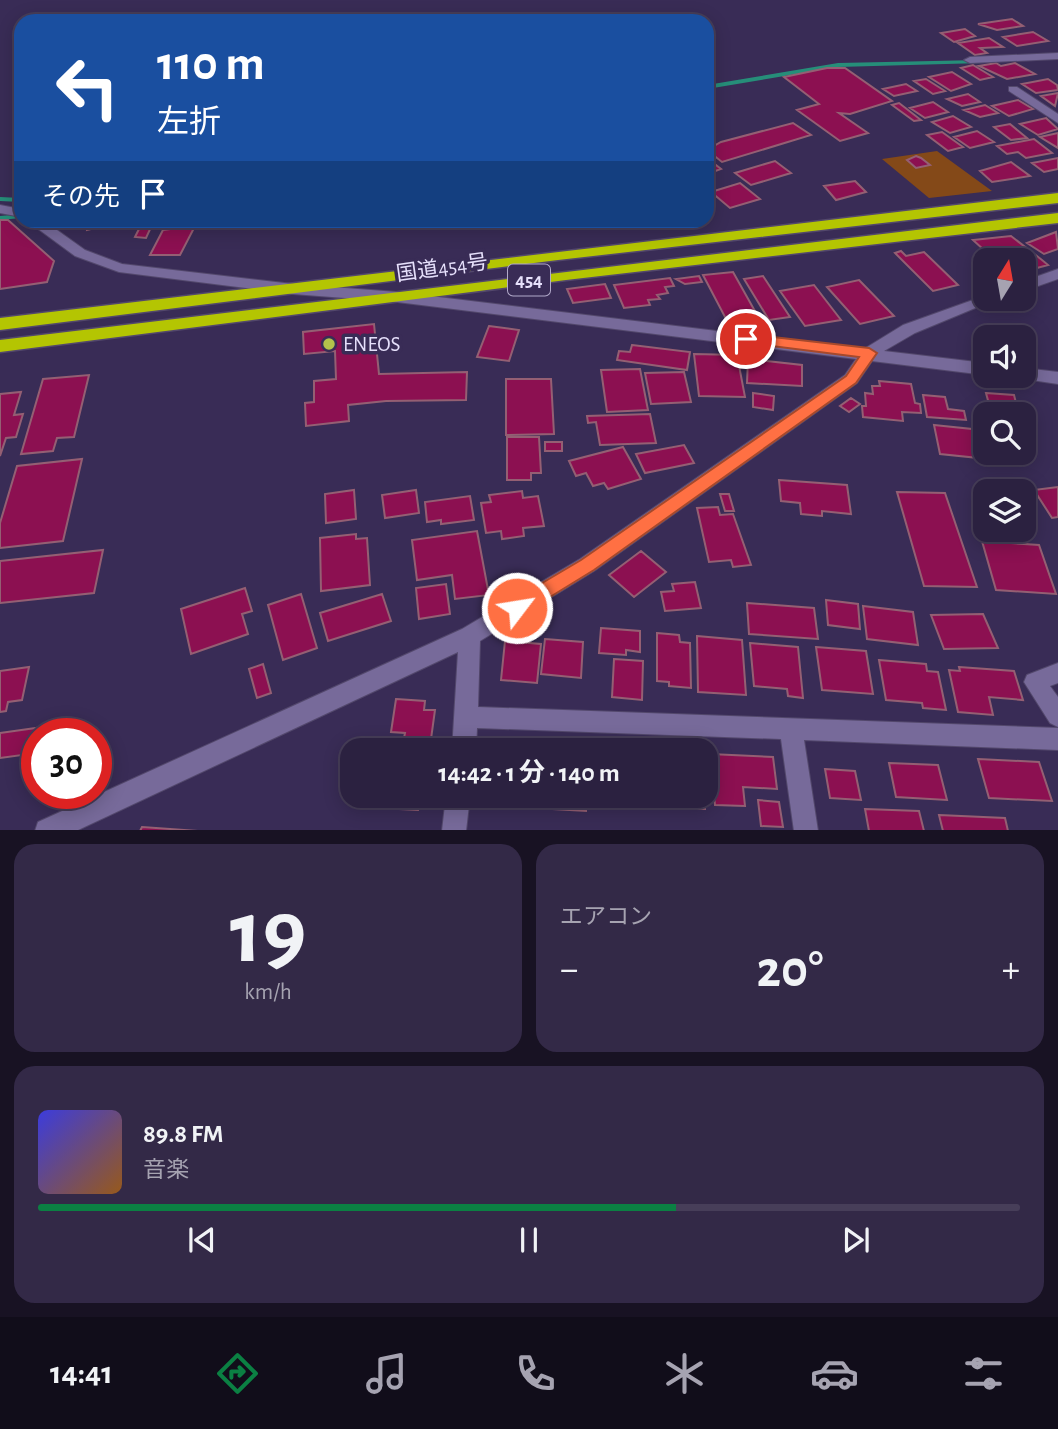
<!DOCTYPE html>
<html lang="ja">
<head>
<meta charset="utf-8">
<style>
  body { margin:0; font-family:"Alegreya Sans","Noto Sans JP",sans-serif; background:#332947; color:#f1f3f6; height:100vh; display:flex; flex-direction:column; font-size:26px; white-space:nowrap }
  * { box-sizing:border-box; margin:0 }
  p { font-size:23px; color:#a6a3b1 }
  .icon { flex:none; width:38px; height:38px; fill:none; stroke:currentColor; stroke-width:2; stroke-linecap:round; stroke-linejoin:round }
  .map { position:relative; height:830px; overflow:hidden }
  .side { display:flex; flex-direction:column; gap:14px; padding:14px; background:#181223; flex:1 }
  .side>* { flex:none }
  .top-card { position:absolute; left:14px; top:14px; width:700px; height:214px; border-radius:21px; box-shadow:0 4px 18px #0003,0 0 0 2px #473e59; background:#1a4fa0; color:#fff; overflow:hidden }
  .needle { width:46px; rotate:11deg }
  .tools { position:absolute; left:973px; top:248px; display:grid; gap:14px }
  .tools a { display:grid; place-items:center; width:63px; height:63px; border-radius:14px; background:#2b2140; box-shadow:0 4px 18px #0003,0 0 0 2px #473e59; font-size:35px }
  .speed { position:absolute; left:21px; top:718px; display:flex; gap:14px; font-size:35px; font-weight:700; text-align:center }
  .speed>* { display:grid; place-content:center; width:91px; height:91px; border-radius:50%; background:#2b2140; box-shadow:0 4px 18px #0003,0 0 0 2px #473e59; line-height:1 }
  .speed .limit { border:10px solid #d22; background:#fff; color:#111 }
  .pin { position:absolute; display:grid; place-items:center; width:60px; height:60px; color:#fff; margin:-30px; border:4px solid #fff; border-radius:50%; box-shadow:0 2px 7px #0007 }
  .me { position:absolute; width:77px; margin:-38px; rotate:59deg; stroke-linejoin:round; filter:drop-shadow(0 0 5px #0008) }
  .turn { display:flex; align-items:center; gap:24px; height:147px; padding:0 28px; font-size:32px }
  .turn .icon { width:91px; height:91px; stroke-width:2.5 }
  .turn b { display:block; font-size:49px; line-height:60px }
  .then { display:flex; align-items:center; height:66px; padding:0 28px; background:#0003; gap:14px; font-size:26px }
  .big { font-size:52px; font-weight:700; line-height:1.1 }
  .side .widget { flex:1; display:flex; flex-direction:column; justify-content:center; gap:10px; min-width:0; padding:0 24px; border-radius:21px; background:#332947 }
  .side .dial { align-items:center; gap:0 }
  .dial b { font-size:91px; line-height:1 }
  .song { display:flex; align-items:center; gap:21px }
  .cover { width:84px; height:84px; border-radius:10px; background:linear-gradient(135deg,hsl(240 70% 55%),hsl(30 70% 35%)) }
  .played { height:7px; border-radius:4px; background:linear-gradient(90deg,#0b8043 65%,#473e59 65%) }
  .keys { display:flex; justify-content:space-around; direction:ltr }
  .heat { display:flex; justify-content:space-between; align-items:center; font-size:38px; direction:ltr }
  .side .tiles { flex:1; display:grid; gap:14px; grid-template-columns:1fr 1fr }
  .widget:last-child { grid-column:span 2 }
  .trip { position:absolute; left:340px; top:738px; width:378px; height:70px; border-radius:21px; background:#2b2140; box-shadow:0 4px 18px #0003,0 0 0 2px #473e59; font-weight:700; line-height:70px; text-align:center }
  .menu { display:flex; height:112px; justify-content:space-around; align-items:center; background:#110d1a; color:#a6a3b1 }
  .menu .icon { width:49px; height:49px }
  .menu .selected { color:#0b8043 }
  .menu b { font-size:32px; color:#f1f3f6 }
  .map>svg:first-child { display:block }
  .green { fill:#844918 }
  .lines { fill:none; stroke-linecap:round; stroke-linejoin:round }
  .stream { fill:#268e79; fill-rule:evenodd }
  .building { fill:#8c1051; stroke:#945f73; stroke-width:2 }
  .minor-casing { stroke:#53486c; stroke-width:2 }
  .highway-casing { stroke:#53486c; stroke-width:3 }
  .minor { fill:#776a9a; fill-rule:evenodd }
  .highway { fill:#b4c502; fill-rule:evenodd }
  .route { fill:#ff7043; stroke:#a6492c; stroke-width:2 }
  .poi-dot { fill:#b3c24b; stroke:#392c56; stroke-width:2.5 }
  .labels { text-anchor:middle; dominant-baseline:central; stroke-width:7; stroke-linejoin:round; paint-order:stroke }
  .shield { fill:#392c56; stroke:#b2aaca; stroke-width:2 }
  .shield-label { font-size:19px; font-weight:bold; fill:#e6e0fb }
  .street-label { font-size:21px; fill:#e6e0fb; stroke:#392c56 }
  .poi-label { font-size:21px; fill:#e6e0fb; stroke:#392c56; text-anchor:start }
</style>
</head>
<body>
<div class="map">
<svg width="1058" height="831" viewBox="0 0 1058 831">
  <rect width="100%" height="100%" fill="#392c56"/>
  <path class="green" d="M937 151 992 191 929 198 882 159Z"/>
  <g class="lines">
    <path class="stream" d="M980 60 983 62 982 63 838 67 707 89V85L838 63Z
      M0 197 21 198V202L0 201Z
      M21 214V218L0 220V216Z"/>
  </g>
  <path class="building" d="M1012 19 1023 26 997 30 978 24Z
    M965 29 975 36 954 42 941 33Z
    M1033 32 1048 41 1017 46 1003 37Z
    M989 38 1003 47 980 48 987 53 975 55 958 43Z
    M996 63 1001 66 1015 63 1035 74 1007 79 979 66Z
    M973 65 993 77 980 80 961 68Z
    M827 68H845L892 101 850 114 839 113 868 133 840 141 797 110 819 104 784 77Z
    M952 72 971 84 951 91 929 77Z
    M926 79 945 91 933 94 914 81Z
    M1048 79 1057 85 1058 90 1036 93 1022 84Z
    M906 84 917 91 894 96 883 89Z
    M1058 93 1055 106 1041 96Z
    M968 94 980 102 962 106 947 99Z
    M1018 100 1033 109 1009 116 992 106Z
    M933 102 948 112 925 118 910 108Z
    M899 103 921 120 914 121 892 105Z
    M985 105 998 113 980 117 964 110Z
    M953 116 971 127 950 133 932 122Z
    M1046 118 1058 129 1038 135 1020 124Z
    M793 123 811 135 722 162 707 150 721 142Z
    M1010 124 1027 138 1011 140 994 127Z
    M977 131 994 142 970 148 954 137Z
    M942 132 963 147 948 151 927 135Z
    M1058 133V148L1040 137Z
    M1034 139 1052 153 1026 158 1018 152 1007 154 997 146Z
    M916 156 921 158 930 165 916 168 907 160Z
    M707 158 721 169 707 174Z
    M1058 158V169L1044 172 1032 163Z
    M775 161 791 173 751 185 735 173Z
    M1011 162 1030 176 992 182 980 171Z
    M855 181 866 192 836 200 824 186Z
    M740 183 760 199 730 208 711 192Z
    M0 220H8L54 261 47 282 0 289Z
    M88 220H129L87 230Z
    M141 225H152L146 238 135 237Z
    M178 228H194L180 255H150L163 230Z
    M1056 232 1058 249 1044 254 1027 243Z
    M1011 236 1042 260 1048 265 1026 271 1024 261H996L973 240Z
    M901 251 906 256 924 252 958 285 933 291 895 253Z
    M733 272 756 313 725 317 703 275Z
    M699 276 702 282 685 284 676 279Z
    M763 276 790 317 769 320 744 279Z
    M670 278 674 286 665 287 668 293 657 295 660 299 648 300 650 305 624 308 614 285Z
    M859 280 894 316 860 324 827 287Z
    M605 284 611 298 573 303 567 289Z
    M814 285 841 320 805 326 780 291Z
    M374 324 379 374 467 372 466 400 386 401 348 405 349 421 306 426 305 403 314 402V381L336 379 335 351 304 354 303 332Z
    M489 326 519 330 509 361 477 357Z
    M632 345 690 352 687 370 617 360 619 351 630 352Z
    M694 354 737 355 745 397 699 396Z
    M748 359 802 365V386L747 383Z
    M640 369 648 410 607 412 601 370Z
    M684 372 691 402 651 404 645 373Z
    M89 375 74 437 57 438 53 451 21 454 43 379Z
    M506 379H551L554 434 506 435Z
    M879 381 911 384 915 403 920 404 921 413 902 412 903 421 863 417 862 406H866L865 393 873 394 872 386H880Z
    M21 392 14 415 23 414 16 437 6 438 0 456V394Z
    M753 393 774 396 773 410 753 407Z
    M986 393 1014 395 1019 415H992Z
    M923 395 945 397 948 409 964 411 966 420 927 417Z
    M851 398 860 404 849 412 840 406Z
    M650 414 656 443 600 445 596 422 588 423 587 416Z
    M934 425 972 429 979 458 940 454Z
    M1024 425 1030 426 1036 447 1024 446Z
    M507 437H539L541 473H531V480H507Z
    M545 442H562V451H545Z
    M684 445 694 463 645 473 636 454Z
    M623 447 641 479 608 489 604 483 593 486 586 473 576 476 569 461Z
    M82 459 63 541 0 548V523L17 466Z
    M779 480 847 485 851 514 822 511V516L801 514 800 503 781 501Z
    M1058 487V517L1052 518 1034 490Z
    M354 490 356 519 326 523 325 494Z
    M416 490 419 513 385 518 382 495Z
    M522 491 523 498 538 496 544 526 523 528 524 536 502 539 501 531 486 533 481 503 491 502 489 495Z
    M897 492 945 493 977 587 924 586Z
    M720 494H729L734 511H725Z
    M470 496 474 520 441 524V520L427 522 425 502Z
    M718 507 720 515 733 514 751 565 733 567 731 560 709 562 697 508Z
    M477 531 489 595 455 599 452 575 417 580 412 540Z
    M356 534V539L367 538 370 585 321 591 320 538Z
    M982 541 1039 545 1056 594 996 590Z
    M103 550 94 593 0 603V561Z
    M641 551 666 572 634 597 609 575Z
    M695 582 701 608 665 611 661 592 674 591 672 584Z
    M446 584 450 614 419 619 416 588Z
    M245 588 252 611 242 614 248 634 191 654 181 609Z
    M301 594 317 648 283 660 268 605Z
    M382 594 391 621 328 641 320 613Z
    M826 600 858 604 860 629 828 625Z
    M747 603 814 608 818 639 749 634Z
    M863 606 913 612 918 645 867 639Z
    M983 614 998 648 944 649 931 615Z
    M601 628 640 631V652L626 650V655L599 653Z
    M657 633 679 635 680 642 690 643 691 688 669 686V682L657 681Z
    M697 636 742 640 746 695 698 692Z
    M545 639 583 642 581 678 541 674Z
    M505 641 541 644 537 683 501 680Z
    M750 643 798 647 803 698 788 696 787 689 754 686Z
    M816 647 866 651 873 694 822 690Z
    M614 659 643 661 642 700 612 697Z
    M879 660 926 664 927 671 938 672 946 710 923 708 922 703 886 700Z
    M263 664 271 693 257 698 249 669Z
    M29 667 22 700 8 702 6 711 0 712V671Z
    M959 667 1014 671 1023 700 989 697 993 715 958 712 949 670 960 671Z
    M396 699 425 701 424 710H435L431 739 404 738 405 733 391 732Z
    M50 726 49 733H37V753L0 758V733Z
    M555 746 587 747 591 751H555Z
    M390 747 421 748V751H389Z
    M710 754 773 757 777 789 743 787 745 806 715 805Z
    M978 759 1039 762 1052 801 989 798Z
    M889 763 938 765 947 800 896 797Z
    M825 769 855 771 861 800 830 798Z
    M382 796H419L418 810 380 808Z
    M499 796H524V802L499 801Z
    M553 796H591L590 801H586V811L553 809Z
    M605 796H644V799H634V807L605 805Z
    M665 796H704L705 809 666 807Z
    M758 800 779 802 783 827 761 826Z
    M865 809 919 811 924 831H869Z
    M939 815 1005 818 1008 831H943Z
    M142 827 198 831H140Z"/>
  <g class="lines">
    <g class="minor-casing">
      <path id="minor" d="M1058 53V59L970 63 964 60 970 57Z
        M1009 87H1017L1058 114V123L1009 91Z
        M0 205 21 209V217L0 213Z
        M26 220H43L85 250 122 264 293 284 397 292 864 349 903 325 984 296 985 299H997L915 333 884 351 985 363V375L872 361 857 383 594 571 480 641 478 707 1058 728V750L804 740 818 831H794L781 739 477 728 476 751H452L458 652 76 831H35L38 822 462 629 580 559 845 375 856 359 397 302 293 294 119 272 75 256Z
        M1058 269V279L1024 291V281Z
        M1024 368 1058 372V384L1018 378 1024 376Z
        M1058 663V683L1050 686 1058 697V727L1050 723 1024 682 1027 675Z
        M446 796H470L466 831H442Z"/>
    </g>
    <g class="highway-casing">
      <path id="highway" d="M1058 193V203L558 260 0 330V318Z
        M1058 213V223L566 280 0 352V340Z"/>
    </g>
    <use href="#minor" class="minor"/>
    <use href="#highway" class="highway"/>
  </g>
  <path class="route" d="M746 334 869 348 877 353 856 383 594 570 524 613H510L508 608 510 602 581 560 846 376 859 357 741 342V335Z"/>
  <circle class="poi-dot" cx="329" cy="344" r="7"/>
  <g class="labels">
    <rect class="shield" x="508" y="264.5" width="42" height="31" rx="5"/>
    <g class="shield-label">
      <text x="529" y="280">454</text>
    </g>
    <g class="street-label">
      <text transform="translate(442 268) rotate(-8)">国道454号</text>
    </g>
    <g class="poi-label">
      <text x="343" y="344">ENEOS</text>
    </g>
  </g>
</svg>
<div class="tools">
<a><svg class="needle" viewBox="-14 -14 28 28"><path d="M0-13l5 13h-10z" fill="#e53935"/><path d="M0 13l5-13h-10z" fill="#a6a3b1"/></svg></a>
<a><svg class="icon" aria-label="sound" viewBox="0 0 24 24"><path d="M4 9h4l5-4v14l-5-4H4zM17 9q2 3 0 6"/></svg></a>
<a><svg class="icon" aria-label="search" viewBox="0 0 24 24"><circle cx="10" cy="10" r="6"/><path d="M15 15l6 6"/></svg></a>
<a><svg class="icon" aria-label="layers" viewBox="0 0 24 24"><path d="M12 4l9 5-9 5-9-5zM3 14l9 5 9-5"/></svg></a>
</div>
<div class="speed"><div class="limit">30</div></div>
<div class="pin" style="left:746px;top:339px;background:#d93025"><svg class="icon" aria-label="arrive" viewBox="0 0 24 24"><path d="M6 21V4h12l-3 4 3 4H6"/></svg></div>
<svg class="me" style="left:517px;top:608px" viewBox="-20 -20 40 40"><circle r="17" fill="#ff7043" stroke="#fff" stroke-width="3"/><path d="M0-11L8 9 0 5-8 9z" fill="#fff"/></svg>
<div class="trip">14:42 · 1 分 · 140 m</div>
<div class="top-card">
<div class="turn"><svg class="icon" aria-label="left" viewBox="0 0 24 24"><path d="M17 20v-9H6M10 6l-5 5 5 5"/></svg><div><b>110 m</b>左折</div></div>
<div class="then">その先<svg class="icon" aria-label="arrive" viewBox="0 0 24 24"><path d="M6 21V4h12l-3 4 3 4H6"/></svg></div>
</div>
</div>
<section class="side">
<div class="tiles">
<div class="widget dial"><b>19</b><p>km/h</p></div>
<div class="widget"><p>エアコン</p>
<div class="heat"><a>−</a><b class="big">20°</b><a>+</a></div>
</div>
<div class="widget">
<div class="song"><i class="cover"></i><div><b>89.8 FM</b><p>音楽</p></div></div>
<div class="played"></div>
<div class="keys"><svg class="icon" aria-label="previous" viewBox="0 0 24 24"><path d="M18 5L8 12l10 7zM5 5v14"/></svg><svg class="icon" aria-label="pause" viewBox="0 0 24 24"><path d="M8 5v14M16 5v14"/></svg><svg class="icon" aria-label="next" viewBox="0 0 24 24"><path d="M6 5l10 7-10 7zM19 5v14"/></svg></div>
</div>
</div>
</section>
<nav class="menu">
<b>14:41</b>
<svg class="icon selected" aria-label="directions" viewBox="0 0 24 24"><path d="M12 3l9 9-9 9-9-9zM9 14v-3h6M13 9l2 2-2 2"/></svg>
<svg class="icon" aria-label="music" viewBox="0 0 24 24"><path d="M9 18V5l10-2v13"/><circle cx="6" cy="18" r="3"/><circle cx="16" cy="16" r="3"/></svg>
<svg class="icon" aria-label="phone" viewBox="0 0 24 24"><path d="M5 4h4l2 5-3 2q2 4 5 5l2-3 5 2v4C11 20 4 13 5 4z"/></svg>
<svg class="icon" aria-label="climate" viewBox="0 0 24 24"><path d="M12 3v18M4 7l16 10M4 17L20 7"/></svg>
<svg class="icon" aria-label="car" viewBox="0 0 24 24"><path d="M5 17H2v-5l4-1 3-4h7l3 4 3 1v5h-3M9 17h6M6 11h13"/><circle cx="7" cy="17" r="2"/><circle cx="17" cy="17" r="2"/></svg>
<svg class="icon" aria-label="filters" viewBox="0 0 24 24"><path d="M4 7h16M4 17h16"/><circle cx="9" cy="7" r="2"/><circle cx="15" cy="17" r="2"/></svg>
</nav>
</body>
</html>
